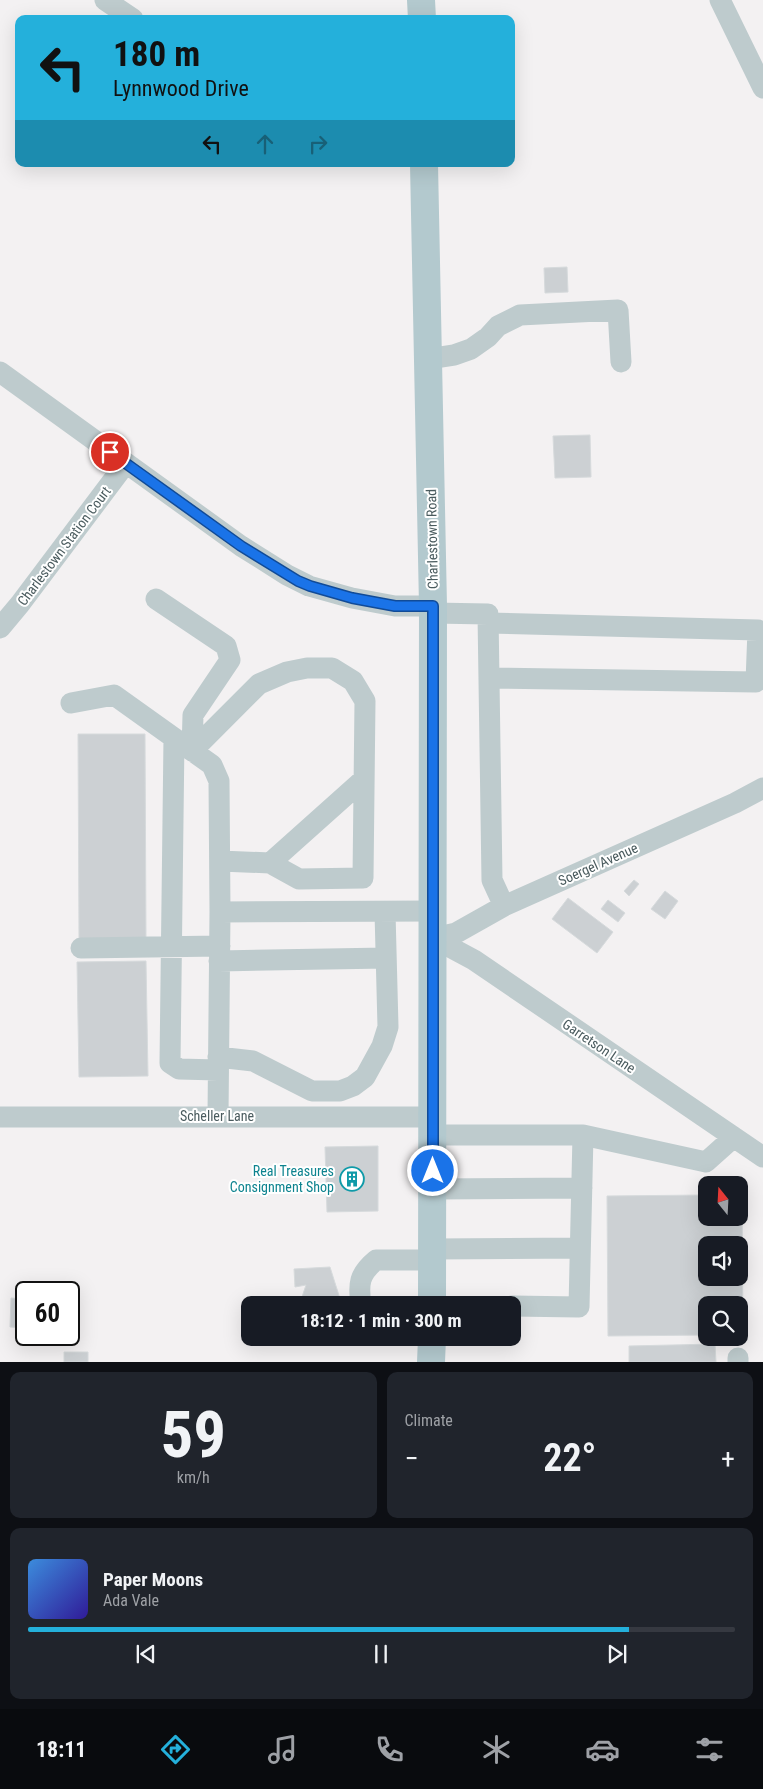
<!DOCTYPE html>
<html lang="en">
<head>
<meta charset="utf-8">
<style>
  body { margin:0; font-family:"Roboto Condensed",sans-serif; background:#20242c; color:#f1f3f6; height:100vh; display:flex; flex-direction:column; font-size:19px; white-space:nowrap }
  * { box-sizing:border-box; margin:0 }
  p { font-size:16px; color:#9ea1a6 }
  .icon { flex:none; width:28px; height:28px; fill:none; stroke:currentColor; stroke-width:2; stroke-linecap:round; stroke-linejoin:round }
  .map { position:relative; height:1362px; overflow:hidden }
  .drawer { display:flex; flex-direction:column; gap:10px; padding:10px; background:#0d0f14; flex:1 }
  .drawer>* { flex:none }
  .banner { position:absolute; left:15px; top:15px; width:500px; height:152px; border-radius:10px; box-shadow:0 5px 20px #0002; background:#24b0db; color:#111; overflow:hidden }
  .needle { width:32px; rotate:342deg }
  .buttons { position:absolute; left:698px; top:1176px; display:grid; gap:10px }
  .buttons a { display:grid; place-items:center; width:50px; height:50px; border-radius:10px; background:#171b24; box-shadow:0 5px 20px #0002; font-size:25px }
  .speed { position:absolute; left:15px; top:1281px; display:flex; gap:10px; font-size:25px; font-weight:700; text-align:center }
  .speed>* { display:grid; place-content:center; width:65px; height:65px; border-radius:50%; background:#171b24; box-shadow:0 5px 20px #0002; line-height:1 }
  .speed .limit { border:2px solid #111; border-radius:8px; background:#fff; color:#111 }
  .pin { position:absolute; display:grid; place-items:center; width:42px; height:42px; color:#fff; margin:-21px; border:2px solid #fff; border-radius:50%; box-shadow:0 1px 5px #0007 }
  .me { position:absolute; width:55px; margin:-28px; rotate:0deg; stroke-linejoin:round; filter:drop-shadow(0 0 4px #0008) }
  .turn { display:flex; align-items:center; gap:18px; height:105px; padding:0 15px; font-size:22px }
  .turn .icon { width:65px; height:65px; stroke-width:2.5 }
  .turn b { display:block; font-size:35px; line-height:42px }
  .lanes { display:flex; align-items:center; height:48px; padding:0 15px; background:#0003; justify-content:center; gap:25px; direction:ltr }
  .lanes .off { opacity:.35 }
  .big { font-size:38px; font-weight:700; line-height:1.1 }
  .drawer .tile { flex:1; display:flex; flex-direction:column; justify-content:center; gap:8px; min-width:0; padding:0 18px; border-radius:10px; background:#20242c }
  .drawer .dial { align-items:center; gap:0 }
  .dial b { font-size:65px; line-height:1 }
  .song { display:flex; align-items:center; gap:15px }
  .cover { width:60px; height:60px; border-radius:8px; background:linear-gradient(135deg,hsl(210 70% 55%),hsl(250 70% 35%)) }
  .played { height:5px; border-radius:2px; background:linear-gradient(90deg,#24b0db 85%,#363941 85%) }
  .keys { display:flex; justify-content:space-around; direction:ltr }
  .heat { display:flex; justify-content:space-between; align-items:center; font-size:28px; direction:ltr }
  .drawer .tiles { flex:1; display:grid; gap:10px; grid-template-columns:1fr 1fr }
  .tile:last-child { grid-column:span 2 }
  .trip { position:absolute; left:241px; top:1296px; width:280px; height:50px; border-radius:10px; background:#171b24; box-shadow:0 5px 20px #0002; font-weight:700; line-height:50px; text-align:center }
  .tabs { display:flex; height:80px; justify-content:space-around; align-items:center; background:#090b0e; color:#9ea1a6 }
  .tabs .icon { width:35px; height:35px }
  .tabs .current { color:#24b0db }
  .tabs b { font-size:22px; color:#f1f3f6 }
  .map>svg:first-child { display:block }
  .building { fill:#ccd0d3; stroke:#d6dadc; fill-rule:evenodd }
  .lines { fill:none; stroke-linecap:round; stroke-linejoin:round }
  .minor { stroke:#becbcd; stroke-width:21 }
  .major { stroke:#b3c9ce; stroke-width:28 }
  .route-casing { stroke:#114b97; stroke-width:12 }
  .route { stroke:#1a73e8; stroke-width:9 }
  .labels { text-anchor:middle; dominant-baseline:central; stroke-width:4; stroke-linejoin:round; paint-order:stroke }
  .street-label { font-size:14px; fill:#4a5b5e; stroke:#fff }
  .culture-label { font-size:14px; fill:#0d838f; stroke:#fff; text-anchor:end }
</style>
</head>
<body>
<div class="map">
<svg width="763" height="1362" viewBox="0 0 763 1362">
  <rect width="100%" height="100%" fill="#f3f1f2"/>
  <path class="building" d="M567 267 568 292 545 293 544 268Z
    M590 435 591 477 555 478 553 436Z
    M78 734H145L146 939H79Z
    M634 880 639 884 629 896 624 891Z
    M665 891 678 901 665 919 651 909Z
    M568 898 613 932 597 953 552 919Z
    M608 900 625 913 618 922 601 909Z
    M146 961 148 1076 79 1077 77 962Z
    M378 1146V1211L327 1212 325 1147Z
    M706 1195V1218H739V1195H742L743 1335H739V1305H706V1335L608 1336 607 1196ZM706 1245H739V1278H706Z
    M330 1267 342 1305H293L300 1303 306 1285 295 1287 294 1269Z
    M11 1298 26 1299V1328L10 1327Z
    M715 1344 716 1362H629V1346Z
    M64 1352H88V1362H64Z"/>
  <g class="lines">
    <path class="minor" d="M105 0 133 19
      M720 0 763 88
      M428 359 454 355 471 349 488 337 498 326 520 315 618 310 621 362
      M0 372 241 546 287 575 309 586 352 598 395 606H433
      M156 599 226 646 230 660 193 715 192 751
      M433 613 488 614 492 880 504 906
      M488 623 758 630 756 682 489 678
      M0 628 20 604 126 463
      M71 703 114 695 212 765 219 781 220 912 433 911
      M174 738 170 1063 179 1069 218 1070
      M192 751 259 684 287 672 307 668H332L353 681 365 701 363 878 299 879 270 863 220 861
      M270 863 364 779
      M433 938 474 960 763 1157
      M433 938 456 933 504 906 735 803 763 788
      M81 948 220 946
      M219 961 386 958
      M218 1057 253 1061 312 1091H340L353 1086 365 1077 382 1046 388 1027 385 912
      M218 1116 220 912
      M0 1117H433
      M433 1135H583
      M433 1189 582 1188
      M433 1249 580 1248
      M361 1305C358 1284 359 1274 376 1260H433
      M512 1306 579 1307 583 1135 706 1162 734 1137
      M738 1362V1358"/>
    <path class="major" d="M421 0 422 19
      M424 164 433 606 432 1305
      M431 1362 432 1338"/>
  </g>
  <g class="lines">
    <g class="route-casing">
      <path id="route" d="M110 452 241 546 298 581 310 586 352 598 395 606H433V1171"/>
    </g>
    <use href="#route" class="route"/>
  </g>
  <defs>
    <g id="building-ring" transform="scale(1.25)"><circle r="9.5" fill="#fff" stroke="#0f9aa8" stroke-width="1.5"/><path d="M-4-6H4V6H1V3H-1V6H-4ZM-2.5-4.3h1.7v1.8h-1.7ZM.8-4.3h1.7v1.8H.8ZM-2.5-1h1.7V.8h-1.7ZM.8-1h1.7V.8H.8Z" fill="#0f9aa8"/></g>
  </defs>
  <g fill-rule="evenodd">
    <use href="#building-ring" x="352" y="1179"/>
  </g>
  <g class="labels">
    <g class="street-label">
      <text transform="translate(432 539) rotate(-91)">Charlestown Road</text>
      <text transform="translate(64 546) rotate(-53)">Charlestown Station Court</text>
      <text transform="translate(598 864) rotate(-24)">Soergel Avenue</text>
      <text transform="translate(599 1046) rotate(34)">Garretson Lane</text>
      <text x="217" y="1116">Scheller Lane</text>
    </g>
    <g class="culture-label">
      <text x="334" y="1171">Real Treasures<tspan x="334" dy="16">Consignment Shop</tspan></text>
    </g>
  </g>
</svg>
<div class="buttons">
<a><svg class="needle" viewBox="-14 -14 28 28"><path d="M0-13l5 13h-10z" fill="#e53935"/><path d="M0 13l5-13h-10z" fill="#9ea1a6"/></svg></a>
<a><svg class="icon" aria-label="sound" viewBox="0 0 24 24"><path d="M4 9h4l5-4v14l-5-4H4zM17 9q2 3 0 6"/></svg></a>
<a><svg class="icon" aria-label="search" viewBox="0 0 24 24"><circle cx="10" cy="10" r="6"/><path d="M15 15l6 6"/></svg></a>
</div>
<div class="speed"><div class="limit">60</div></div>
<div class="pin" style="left:110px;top:452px;background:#d93025"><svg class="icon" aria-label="arrive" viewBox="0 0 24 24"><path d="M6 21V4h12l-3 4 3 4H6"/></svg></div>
<svg class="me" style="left:433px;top:1171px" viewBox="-20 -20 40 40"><circle r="17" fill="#1a73e8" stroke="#fff" stroke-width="3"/><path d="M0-11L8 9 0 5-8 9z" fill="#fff"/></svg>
<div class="trip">18:12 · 1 min · 300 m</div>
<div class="banner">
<div class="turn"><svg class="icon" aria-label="left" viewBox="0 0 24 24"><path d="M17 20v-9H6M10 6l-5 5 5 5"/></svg><div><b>180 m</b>Lynnwood Drive</div></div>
<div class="lanes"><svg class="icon" aria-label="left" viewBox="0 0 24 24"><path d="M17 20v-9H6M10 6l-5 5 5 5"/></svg><svg class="icon off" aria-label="ahead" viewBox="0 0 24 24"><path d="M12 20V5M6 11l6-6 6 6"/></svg><svg class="icon off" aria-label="right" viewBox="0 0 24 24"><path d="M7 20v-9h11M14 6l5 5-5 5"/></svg></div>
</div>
</div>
<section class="drawer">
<div class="tiles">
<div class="tile dial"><b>59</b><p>km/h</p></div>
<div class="tile"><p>Climate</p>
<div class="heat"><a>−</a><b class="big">22°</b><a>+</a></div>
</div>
<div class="tile">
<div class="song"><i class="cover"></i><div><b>Paper Moons</b><p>Ada Vale</p></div></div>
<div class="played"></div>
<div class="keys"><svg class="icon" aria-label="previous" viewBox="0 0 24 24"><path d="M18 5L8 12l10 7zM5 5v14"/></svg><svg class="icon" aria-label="pause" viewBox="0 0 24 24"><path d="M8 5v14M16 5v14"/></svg><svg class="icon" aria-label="next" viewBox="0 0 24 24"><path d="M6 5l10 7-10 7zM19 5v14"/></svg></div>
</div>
</div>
</section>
<nav class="tabs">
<b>18:11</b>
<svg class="icon current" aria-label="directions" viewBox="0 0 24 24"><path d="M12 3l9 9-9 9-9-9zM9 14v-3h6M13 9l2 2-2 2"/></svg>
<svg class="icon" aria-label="music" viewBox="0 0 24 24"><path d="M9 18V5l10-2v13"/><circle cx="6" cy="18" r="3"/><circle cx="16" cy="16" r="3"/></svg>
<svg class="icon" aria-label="phone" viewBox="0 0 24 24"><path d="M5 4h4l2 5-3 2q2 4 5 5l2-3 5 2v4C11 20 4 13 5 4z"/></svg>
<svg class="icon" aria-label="climate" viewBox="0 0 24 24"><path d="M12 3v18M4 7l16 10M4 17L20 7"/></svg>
<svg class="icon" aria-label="car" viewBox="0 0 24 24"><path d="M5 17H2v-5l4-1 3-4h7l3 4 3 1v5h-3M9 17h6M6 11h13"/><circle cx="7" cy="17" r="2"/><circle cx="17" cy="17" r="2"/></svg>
<svg class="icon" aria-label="filters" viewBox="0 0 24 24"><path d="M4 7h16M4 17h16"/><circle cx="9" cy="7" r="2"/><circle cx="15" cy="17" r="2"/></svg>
</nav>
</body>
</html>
